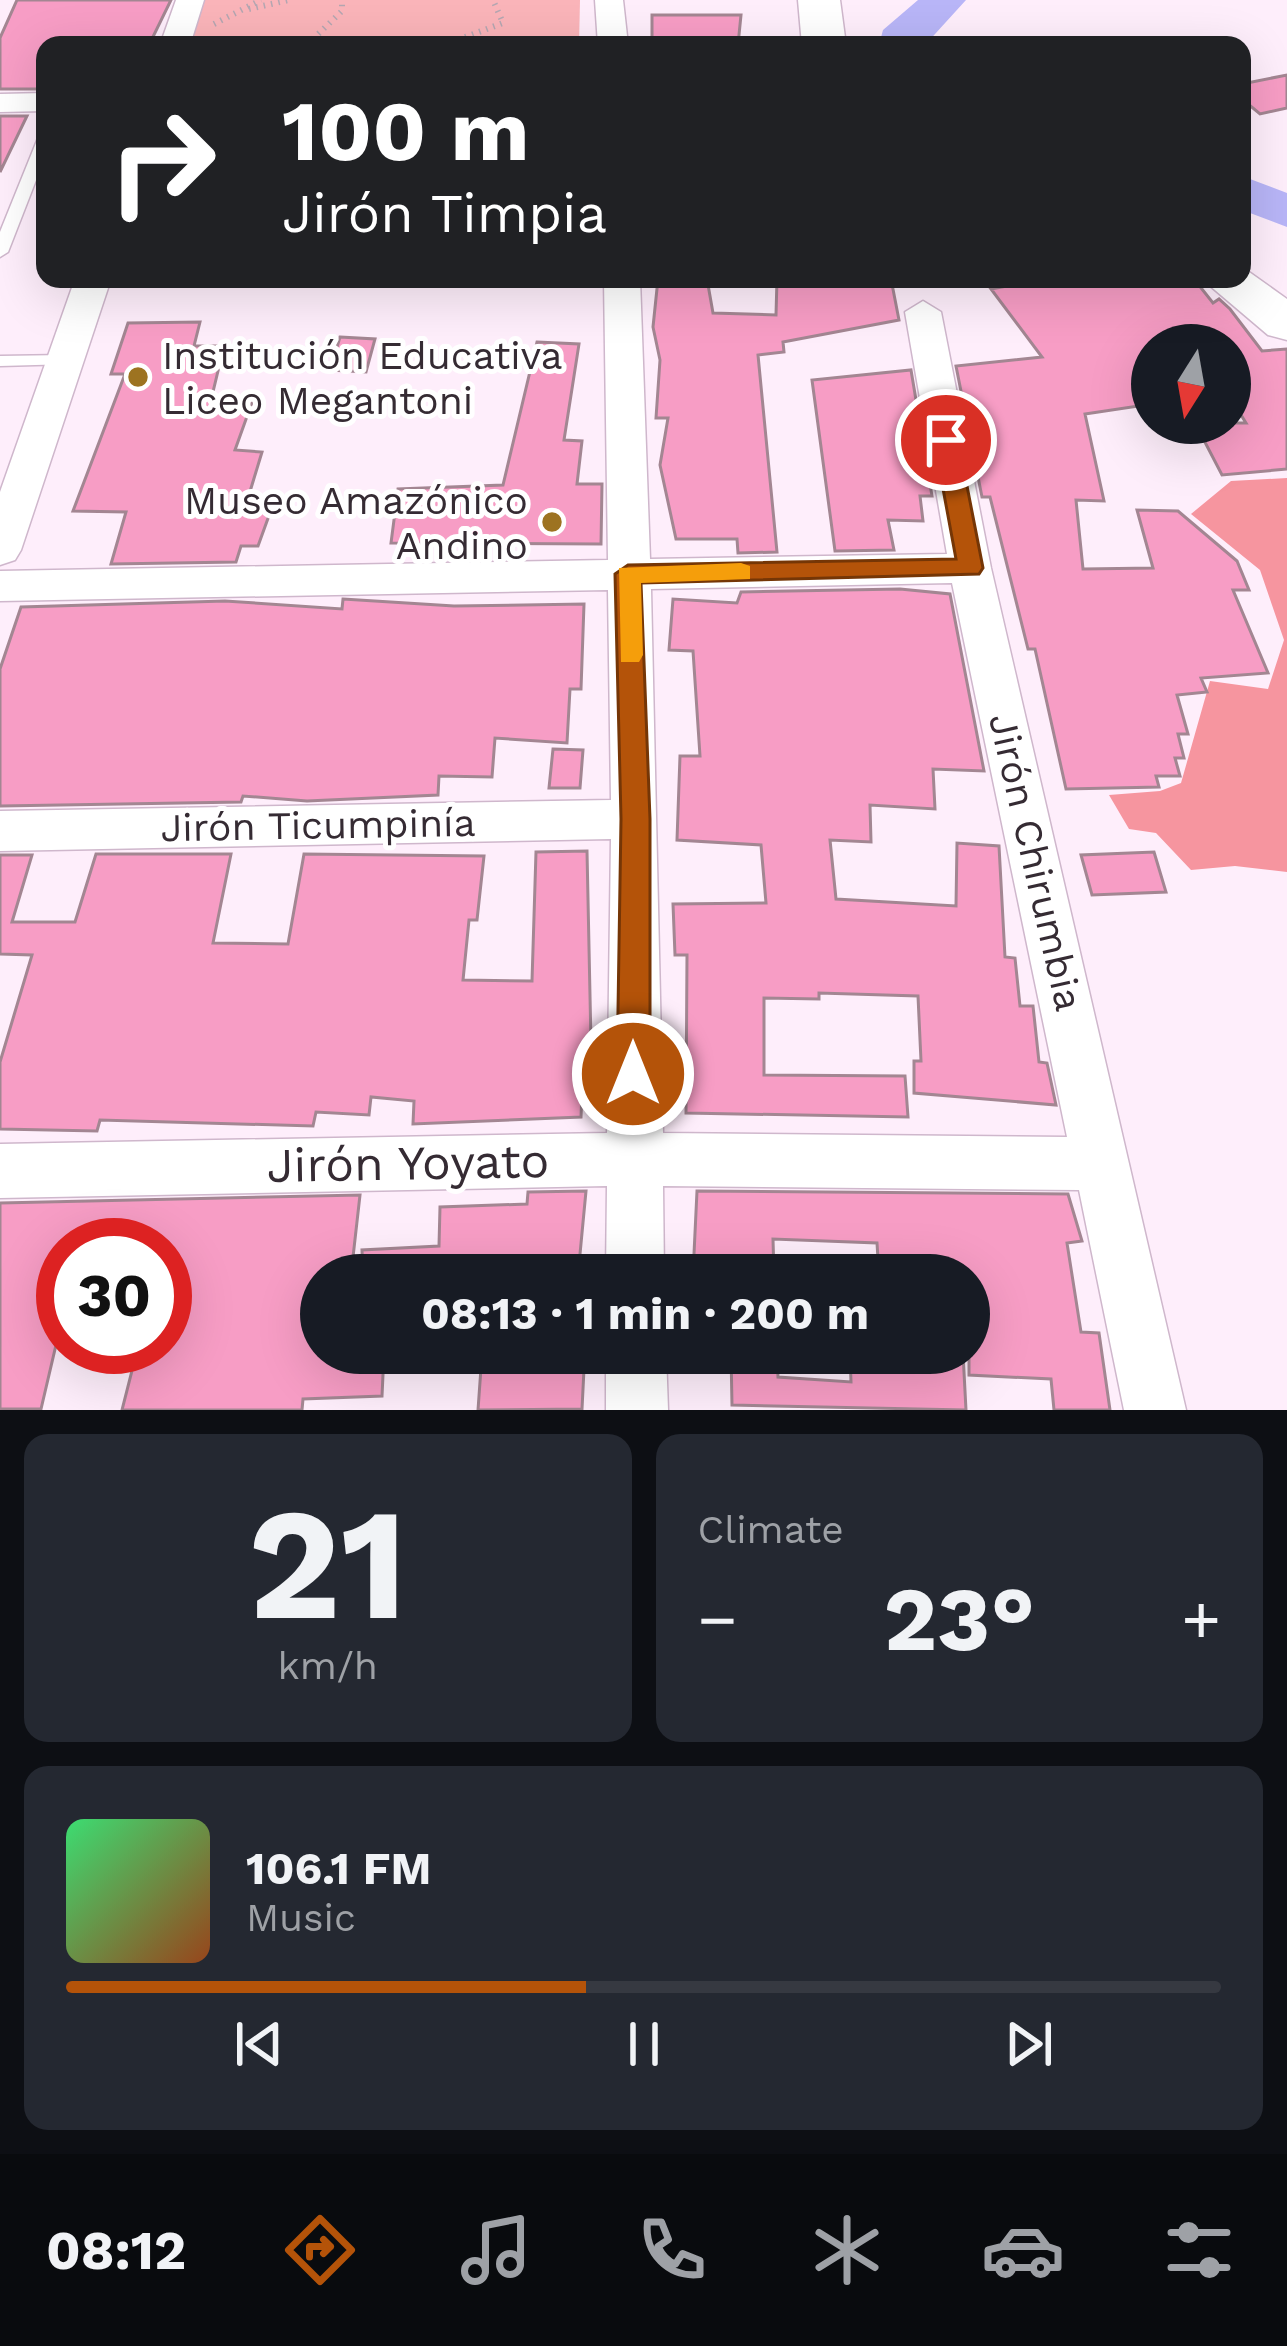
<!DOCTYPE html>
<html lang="en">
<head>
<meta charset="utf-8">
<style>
  body { margin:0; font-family:"Work Sans",sans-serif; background:#242831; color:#f1f3f6; height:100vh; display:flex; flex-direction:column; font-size:45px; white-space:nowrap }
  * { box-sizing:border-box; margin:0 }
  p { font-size:39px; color:#9ea1a6 }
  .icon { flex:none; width:66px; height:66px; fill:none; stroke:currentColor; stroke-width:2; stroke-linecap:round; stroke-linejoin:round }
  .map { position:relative; height:1410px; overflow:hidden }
  .side { display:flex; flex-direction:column; gap:24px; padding:24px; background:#0d0f14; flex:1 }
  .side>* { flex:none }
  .top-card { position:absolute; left:36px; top:36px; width:1215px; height:252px; border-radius:24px; box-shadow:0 12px 48px #0002; background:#202124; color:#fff; overflow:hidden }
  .needle { width:78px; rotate:191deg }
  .controls { position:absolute; left:1131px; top:324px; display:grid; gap:24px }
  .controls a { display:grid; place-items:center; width:120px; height:120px; border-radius:50%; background:#171b24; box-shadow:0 12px 48px #0002; font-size:60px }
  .speed { position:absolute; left:36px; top:1218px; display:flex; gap:24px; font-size:60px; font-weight:700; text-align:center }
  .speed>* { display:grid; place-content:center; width:156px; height:156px; border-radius:50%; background:#171b24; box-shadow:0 12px 48px #0002; line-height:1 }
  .speed .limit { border:18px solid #d22; background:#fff; color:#111 }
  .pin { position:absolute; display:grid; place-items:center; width:102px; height:102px; color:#fff; margin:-51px; border:6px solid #fff; border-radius:50%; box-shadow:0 3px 12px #0007 }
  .me { position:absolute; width:132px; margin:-66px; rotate:0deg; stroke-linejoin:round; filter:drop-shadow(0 0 9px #0008) }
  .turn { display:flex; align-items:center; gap:42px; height:252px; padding:0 48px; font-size:54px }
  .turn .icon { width:156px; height:156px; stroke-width:2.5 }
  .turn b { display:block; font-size:84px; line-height:102px }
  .big { font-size:90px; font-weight:700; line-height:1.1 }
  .side .tile { flex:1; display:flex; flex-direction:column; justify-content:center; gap:18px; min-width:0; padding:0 42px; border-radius:24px; background:#242831 }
  .side .dial { align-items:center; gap:0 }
  .dial b { font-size:156px; line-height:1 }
  .song { display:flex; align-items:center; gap:36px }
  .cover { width:144px; height:144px; border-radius:18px; background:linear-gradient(135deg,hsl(140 70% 55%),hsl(20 70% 35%)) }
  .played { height:12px; border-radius:6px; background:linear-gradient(90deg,#b45309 45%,#363941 45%) }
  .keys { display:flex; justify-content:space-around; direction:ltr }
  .heat { display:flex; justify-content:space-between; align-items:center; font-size:66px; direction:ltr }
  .side .tiles { flex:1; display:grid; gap:24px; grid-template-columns:1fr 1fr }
  .tile:last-child { grid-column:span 2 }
  .trip { position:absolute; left:300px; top:1254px; width:690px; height:120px; border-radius:60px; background:#171b24; box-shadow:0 12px 48px #0002; font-weight:700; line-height:120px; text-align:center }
  .tabs { display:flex; height:192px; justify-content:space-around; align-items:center; background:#090b0e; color:#9ea1a6 }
  .tabs .icon { width:84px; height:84px }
  .tabs .current { color:#b45309 }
  .tabs b { font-size:54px; color:#f1f3f6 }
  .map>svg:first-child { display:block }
  .built { fill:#fbdcf7 }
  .green { fill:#fab4b9 }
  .forest { fill:#f6959f }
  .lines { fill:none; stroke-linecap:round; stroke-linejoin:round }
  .river { fill:#b8b5f7; fill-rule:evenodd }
  .building { fill:#f79dc5; stroke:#a38692; stroke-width:3 }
  .service-casing { stroke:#cfb7cc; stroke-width:3 }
  .minor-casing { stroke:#cfb7cc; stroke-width:3 }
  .trunk-casing { stroke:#cfb7cc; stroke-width:3 }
  .path { stroke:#b4a6b1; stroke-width:6; stroke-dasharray:1.5 6; stroke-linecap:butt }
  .service { fill:#fff; fill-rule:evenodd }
  .minor { fill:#fff; fill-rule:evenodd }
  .trunk { fill:#fff; fill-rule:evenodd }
  .route { fill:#b45309; stroke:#753606; stroke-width:3 }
  .slow { fill:#f59e0b }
  .poi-dot { fill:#9d7321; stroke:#fff; stroke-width:4.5 }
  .labels { text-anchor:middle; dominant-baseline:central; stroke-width:10; stroke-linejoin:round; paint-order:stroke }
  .poi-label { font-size:39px; fill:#352b33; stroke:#fff; text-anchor:start }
  .street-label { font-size:39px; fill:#352b33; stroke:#fff }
  .near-street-label { font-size:48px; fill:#352b33; stroke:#fff }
</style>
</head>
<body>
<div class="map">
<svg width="1287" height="1410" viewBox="0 0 1287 1410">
  <rect width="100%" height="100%" fill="#feeefb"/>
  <path class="built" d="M310 279H593V286L308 288Z"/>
  <path class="green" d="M202 0H580L579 45H189Z"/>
  <path class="forest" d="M1287 478V872L1235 866 1191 870 1156 833 1129 829 1109 795 1160 791 1181 783 1210 681 1268 689 1284 640 1260 570 1191 514 1231 481Z"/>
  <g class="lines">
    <path class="river" d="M918 0H966L925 45H879L883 30Z
      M1242 176 1287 193V227L1242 210Z"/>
  </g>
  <path class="building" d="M17 0H171L149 45H45L40 89H0V38Z
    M652 15H741L738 45H652Z
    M1287 75V108L1260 114 1242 99V84Z
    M0 116H27L0 172Z
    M658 279H707L713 313 776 315 777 279H891L899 320 783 342 784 352 758 355 777 552 738 553 737 539H676L660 465 668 418H656L660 360 653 327Z
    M1045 279H1194L1213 303 1219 299 1230 309 1262 351 1287 349V469L1222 475 1195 423H1246L1230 397V345H1152V404L1085 414 1104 501 1076 500 1083 569 1153 568 1137 510 1178 511 1237 561 1249 590H1233L1268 673 1201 678 1207 692 1177 695 1188 734H1178L1184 758H1175L1180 776H1156L1159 787 1066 789 1035 649H1028L990 497H982L956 366 1042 357 991 289Z
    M200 322 194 346H224L212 396 254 397 235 450 262 452 245 508 271 510 258 546H241L236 562 111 564 126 512 73 511 125 374H111L128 323Z
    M340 337 375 339 366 372 330 370Z
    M537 342 579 344 564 440 582 441 577 484H602L601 544 391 543 398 489 503 485Z
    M911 370 932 496H920L923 521 888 520 894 550 835 551 812 380Z
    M900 589 950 594 984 771 933 769 935 809 870 805 871 842 830 840 836 899 956 906 957 843 999 846 1005 957 1015 958 1020 1006H1033L1039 1062 1047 1063 1056 1105 914 1093V1061H921L918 996 819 993V999L764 998V1075L905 1076 908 1117 686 1113 687 955H675L673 904 766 903 761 845 677 840 680 756H700L693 651 669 650 673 599 737 603 741 592Z
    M343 599 454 606 584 604 581 689H570L567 743 495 738 492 777 439 776 438 795 307 801 243 796 241 802 0 806V669L21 607 225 601 342 609Z
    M553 749 583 750 580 788H549Z
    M587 851 591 1043H584L581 1117 413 1124 414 1101 371 1097 369 1115 316 1112 313 1126 100 1120 97 1131 0 1129V1062L32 955 0 954V855H32L12 922H75L96 854H231L213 943 288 944 304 854 484 856 477 920H469L463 980 532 981 536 852Z
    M1154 852 1166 892 1092 895 1081 855Z
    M586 1191 578 1275H518V1270L363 1275 362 1250 439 1246 440 1207 527 1204 528 1192Z
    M697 1191 1068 1194 1082 1241 1067 1243 1081 1332 1099 1333 1110 1410H1054L1051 1379 969 1375V1275H879L877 1243 773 1239 774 1275H693Z
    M360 1195 351 1275H321V1353H384L382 1396 303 1399 302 1410H122L138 1347H165V1245H63V1315L41 1409H0V1203Z
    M731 1353H777L778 1377 851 1382 850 1353H963L966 1410 732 1405Z
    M481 1368 584 1369 582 1409 478 1410Z"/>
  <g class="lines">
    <g class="service-casing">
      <path id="service" d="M45 134V157L8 252 0 257V232L38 138Z
        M65 355 74 360 71 364 0 366V356Z"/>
    </g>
    <g class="minor-casing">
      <path id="minor" d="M176 0H204L190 45H160Z
        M595 0H623L628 45H598Z
        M45 93V111L0 112V94Z
        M75 279H111L21 550 15 560 0 565V492Z
        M604 279H640L650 559 947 554 905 312 923 301 941 312 991 568 1186 1410H1124L1079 1190 663 1186 664 1275H606L607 1186 0 1198V1144L607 1133 611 839 0 851V811L611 800 608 590 0 601V571L608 560ZM952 583 1067 1137 663 1133 651 589Z
        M606 1353H666L668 1410H606Z"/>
    </g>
    <g class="trunk-casing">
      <path id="trunk" d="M798 0H840L846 45H802Z
        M1242 267 1287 299V340L1268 335 1202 279H1242Z"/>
    </g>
    <path class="path" d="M249 9 289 0
      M214 24 261 0
      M313 39 342 11V0
      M444 45 503 23 493 0"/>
    <use href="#service" class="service"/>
    <use href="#minor" class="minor"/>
    <use href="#trunk" class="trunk"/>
  </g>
  <path class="route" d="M946 432 958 440 983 568 979 574 641 583 650 819V1074L645 1085 633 1089 622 1085 617 1074 621 819 615 574 628 565 956 559 934 440Z"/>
  <path class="slow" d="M741 563 750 566V579L641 583 643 655 639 662H621L619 568Z"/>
  <g class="poi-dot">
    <circle cx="138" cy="377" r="12"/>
    <circle cx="552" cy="522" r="12"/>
  </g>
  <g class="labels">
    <g class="poi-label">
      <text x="162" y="355">Institución Educativa<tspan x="162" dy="45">Liceo Megantoni</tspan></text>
      <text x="528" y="500" text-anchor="end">Museo Amazónico<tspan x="528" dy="45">Andino</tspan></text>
    </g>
    <g class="street-label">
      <text transform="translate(318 825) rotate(-1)">Jirón Ticumpinía</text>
      <text transform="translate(1036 862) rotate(77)">Jirón Chirumbia</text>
    </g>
    <g class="near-street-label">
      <text transform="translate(408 1163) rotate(-1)">Jirón Yoyato</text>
    </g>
  </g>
</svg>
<div class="controls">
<a><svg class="needle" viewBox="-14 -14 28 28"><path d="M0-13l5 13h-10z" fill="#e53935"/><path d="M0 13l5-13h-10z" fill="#9ea1a6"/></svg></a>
</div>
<div class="speed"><div class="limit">30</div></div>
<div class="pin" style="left:946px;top:440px;background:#d93025"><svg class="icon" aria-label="arrive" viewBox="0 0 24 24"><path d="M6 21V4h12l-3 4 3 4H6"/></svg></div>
<svg class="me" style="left:633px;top:1074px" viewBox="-20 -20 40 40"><circle r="17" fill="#b45309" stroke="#fff" stroke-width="3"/><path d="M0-11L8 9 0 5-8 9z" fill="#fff"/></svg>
<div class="trip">08:13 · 1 min · 200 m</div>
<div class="top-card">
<div class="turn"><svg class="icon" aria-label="right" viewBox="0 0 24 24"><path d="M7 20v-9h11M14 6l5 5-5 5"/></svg><div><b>100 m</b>Jirón Timpia</div></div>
</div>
</div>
<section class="side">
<div class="tiles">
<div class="tile dial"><b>21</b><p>km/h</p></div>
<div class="tile"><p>Climate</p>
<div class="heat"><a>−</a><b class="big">23°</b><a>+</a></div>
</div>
<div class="tile">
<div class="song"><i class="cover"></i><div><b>106.1 FM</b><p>Music</p></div></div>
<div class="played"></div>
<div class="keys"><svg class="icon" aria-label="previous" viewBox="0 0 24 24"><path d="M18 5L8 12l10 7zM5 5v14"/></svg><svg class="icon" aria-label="pause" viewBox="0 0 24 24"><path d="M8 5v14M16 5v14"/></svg><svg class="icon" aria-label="next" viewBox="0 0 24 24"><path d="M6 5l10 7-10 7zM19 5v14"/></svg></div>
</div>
</div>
</section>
<nav class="tabs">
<b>08:12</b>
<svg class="icon current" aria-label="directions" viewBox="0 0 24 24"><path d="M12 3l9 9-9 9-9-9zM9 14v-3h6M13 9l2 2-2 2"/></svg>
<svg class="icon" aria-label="music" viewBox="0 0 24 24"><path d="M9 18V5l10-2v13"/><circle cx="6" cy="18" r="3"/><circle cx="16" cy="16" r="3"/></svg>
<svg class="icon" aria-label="phone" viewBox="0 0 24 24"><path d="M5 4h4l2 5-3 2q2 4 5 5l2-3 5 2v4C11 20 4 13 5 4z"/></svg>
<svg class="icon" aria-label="climate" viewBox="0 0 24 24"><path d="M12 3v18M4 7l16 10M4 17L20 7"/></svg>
<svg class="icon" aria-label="car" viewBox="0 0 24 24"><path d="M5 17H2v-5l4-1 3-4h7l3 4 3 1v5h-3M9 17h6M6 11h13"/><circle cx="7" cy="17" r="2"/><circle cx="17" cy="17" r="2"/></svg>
<svg class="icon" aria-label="filters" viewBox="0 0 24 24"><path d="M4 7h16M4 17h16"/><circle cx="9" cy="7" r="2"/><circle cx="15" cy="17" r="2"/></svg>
</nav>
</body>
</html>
